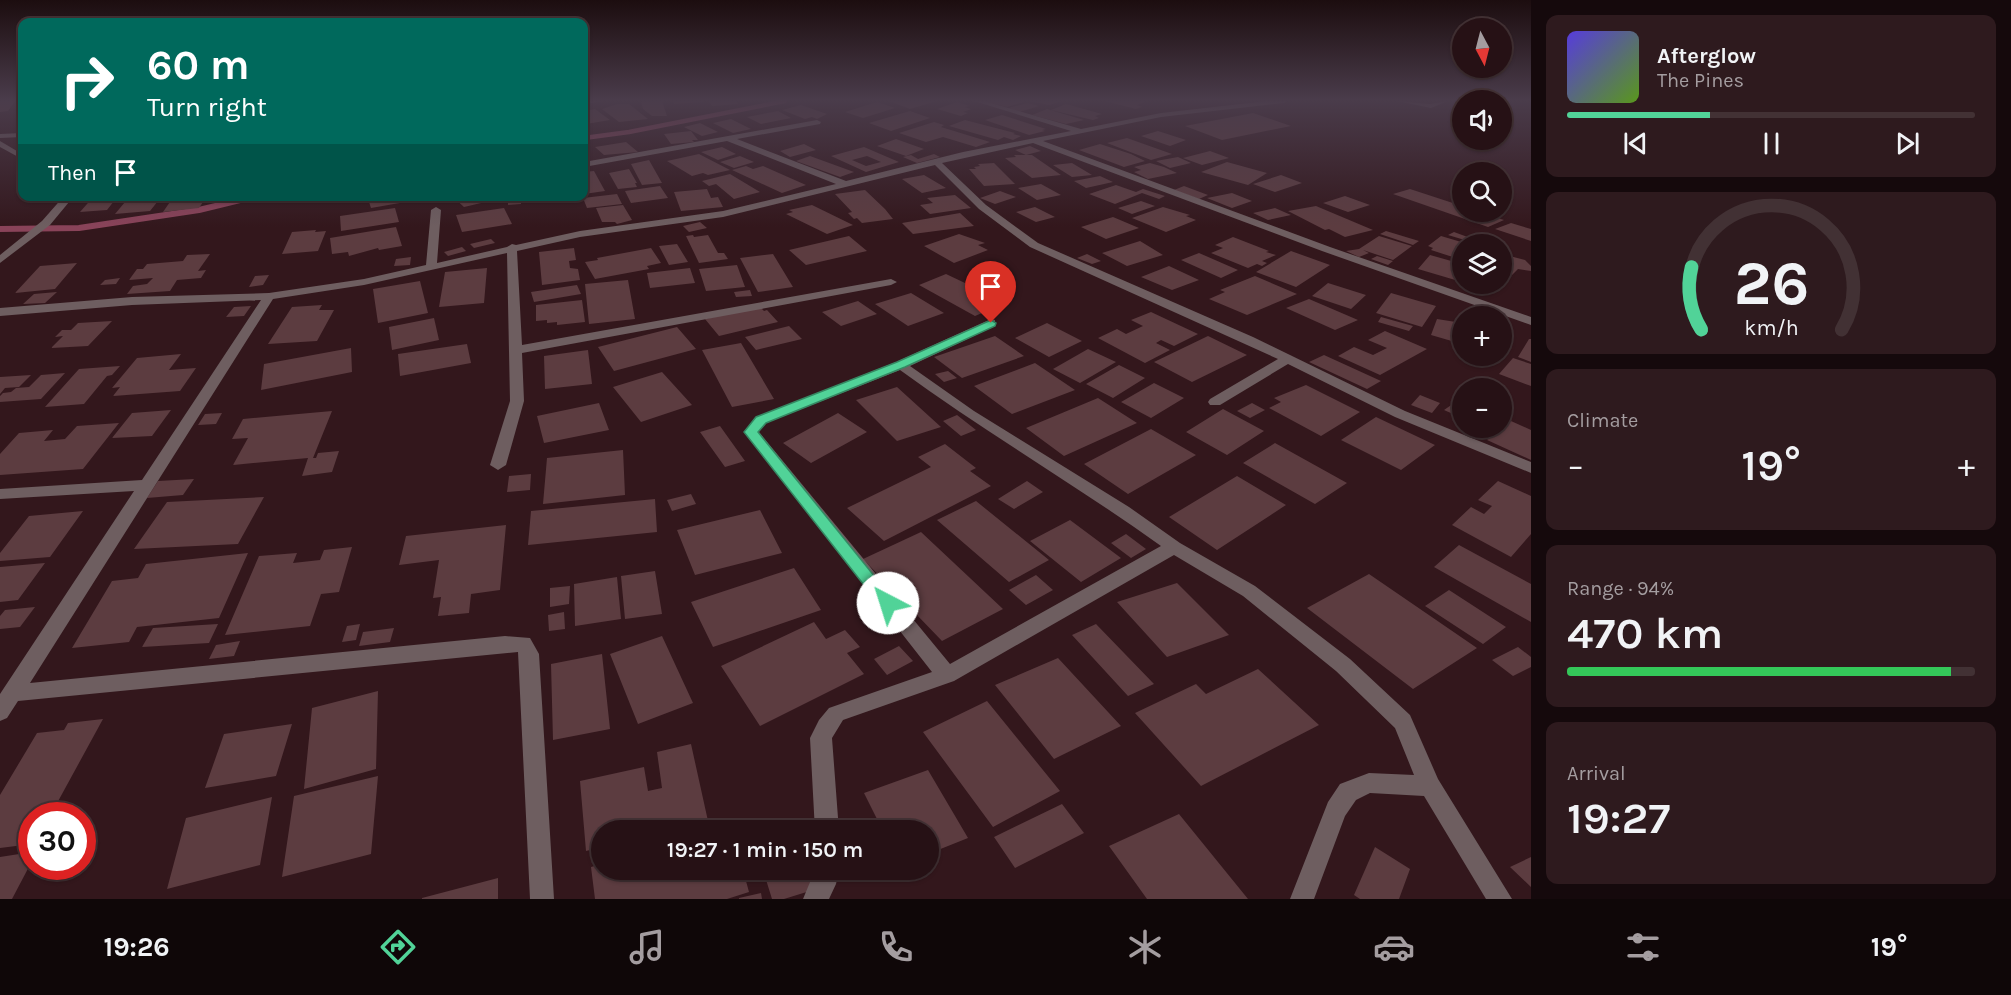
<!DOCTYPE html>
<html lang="en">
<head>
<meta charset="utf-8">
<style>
  body { margin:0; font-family:Karla,sans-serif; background:#2e1a1e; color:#f1f3f6; height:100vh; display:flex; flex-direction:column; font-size:22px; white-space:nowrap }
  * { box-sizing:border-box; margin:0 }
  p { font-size:20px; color:#a49da0 }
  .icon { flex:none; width:33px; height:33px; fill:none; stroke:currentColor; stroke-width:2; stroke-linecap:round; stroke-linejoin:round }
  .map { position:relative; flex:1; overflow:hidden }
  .drawer { display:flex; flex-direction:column; gap:15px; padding:15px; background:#15090c; width:480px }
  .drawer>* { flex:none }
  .hud { position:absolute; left:18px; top:18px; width:570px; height:183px; border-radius:12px; box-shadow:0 2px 4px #0004,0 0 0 2px #423134; background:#00695c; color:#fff; overflow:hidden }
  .needle { width:39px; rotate:173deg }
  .controls { position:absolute; left:1452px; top:18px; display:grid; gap:12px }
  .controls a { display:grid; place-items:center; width:60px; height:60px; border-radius:50%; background:#261115; box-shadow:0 2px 4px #0004,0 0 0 2px #423134; font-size:30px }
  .speed { position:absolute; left:18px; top:802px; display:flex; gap:12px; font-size:30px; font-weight:700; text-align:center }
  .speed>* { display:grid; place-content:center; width:78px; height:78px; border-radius:50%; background:#261115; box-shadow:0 2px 4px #0004,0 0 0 2px #423134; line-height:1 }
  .speed .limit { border:9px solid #d22; background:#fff; color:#111 }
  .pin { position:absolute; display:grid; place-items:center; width:51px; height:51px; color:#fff; margin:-62px -26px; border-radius:50% 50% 50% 0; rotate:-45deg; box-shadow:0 0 6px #0007 }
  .pin .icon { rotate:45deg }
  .me { position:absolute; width:66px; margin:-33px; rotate:320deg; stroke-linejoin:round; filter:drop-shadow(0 0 4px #0008) }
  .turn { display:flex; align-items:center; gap:21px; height:126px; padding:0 30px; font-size:27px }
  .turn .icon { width:78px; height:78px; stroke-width:2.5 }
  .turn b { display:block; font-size:42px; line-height:51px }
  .then { display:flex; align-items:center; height:57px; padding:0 30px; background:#0003; gap:12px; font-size:22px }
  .big { font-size:45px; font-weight:600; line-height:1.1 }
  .drawer .tile { flex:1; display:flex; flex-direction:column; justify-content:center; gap:9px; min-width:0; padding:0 21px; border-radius:12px; background:#2e1a1e }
  .drawer .dial { align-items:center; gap:0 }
  .dial svg { height:156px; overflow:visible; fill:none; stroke:#423134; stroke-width:7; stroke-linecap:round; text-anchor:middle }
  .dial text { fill:#f1f3f6; stroke:none }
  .song { display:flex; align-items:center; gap:18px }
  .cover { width:72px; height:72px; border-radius:9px; background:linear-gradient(135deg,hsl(250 70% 55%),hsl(90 70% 35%)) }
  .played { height:6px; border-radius:3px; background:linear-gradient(90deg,#51d398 35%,#423134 35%) }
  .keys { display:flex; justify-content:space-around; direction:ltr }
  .heat { display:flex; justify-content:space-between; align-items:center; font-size:33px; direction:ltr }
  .charge { height:9px; border-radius:4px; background:linear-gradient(90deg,#34c759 94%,#423134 0) }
  .trip { position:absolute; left:591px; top:820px; width:348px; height:60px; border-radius:30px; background:#261115; box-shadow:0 2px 4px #0004,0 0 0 2px #423134; font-weight:600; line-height:60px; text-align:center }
  .dock { display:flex; height:96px; justify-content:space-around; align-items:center; background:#0f0708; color:#a49da0 }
  .dock .icon { width:42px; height:42px }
  .dock .on { color:#51d398 }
  .dock b { font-size:27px; color:#f1f3f6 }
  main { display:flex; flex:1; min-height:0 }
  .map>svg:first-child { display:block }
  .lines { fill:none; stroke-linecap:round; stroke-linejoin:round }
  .stream-far1 { stroke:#894359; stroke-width:4.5 }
  .stream { stroke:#894359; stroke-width:6 }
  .building { fill:#5c3c40; fill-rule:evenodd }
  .minor { fill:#6e5e60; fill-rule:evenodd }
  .route { fill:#51d398; stroke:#358963; stroke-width:1.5 }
</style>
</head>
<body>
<main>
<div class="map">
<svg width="1531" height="899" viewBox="0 0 1531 899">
  <rect width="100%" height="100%" fill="#33171c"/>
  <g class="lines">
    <path class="stream-far1" d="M584 138 629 132 785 101"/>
    <path class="stream" d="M0 229 79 228 199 210 257 196"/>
  </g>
  <path class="building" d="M0 101H15L8 111 0 112Z
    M662 101 667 116H652L643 109 641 102Z
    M673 101H703V102L674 104Z
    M709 101H736L738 104 712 106Z
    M889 101H937L910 109Z
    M983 101H1019L1024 102 1007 107Z
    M1029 101H1063L1049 105Z
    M1105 101H1142L1145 102 1137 105 1142 107 1136 109Z
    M877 102 895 108 863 118 845 112Z
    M957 102 970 106 965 107 971 109 963 112 968 113 961 116 937 109Z
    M1028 103 1039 106 1019 112 1008 108Z
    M617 104H629L648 119 619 122 602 109Z
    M1066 104 1102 114 1095 116 1099 118 1093 120 1051 110Z
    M801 105 827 114 817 119 812 117 805 119 782 110Z
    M595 109 610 120 586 124 584 122V111Z
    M1047 109 1084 120 1066 124 1032 115Z
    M778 111 791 118 761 124 747 117Z
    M910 111 930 118 891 131 869 123Z
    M1253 113 1291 126 1222 140 1185 126Z
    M1002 115 1046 129 1042 130 1045 131 1029 135 985 120Z
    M731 119 751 129 733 133 713 123Z
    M965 120 1015 133 1013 134 1021 136 1013 140 1004 137 998 140 949 126Z
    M934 122 944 125 941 127 990 142 976 147 943 137 926 142 899 133Z
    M700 123 718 132 702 136 684 127Z
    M691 131 698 140H692L694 142 671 144 664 134Z
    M1158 131 1186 140 1170 146 1141 136Z
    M1127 138 1172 154 1151 160 1107 143Z
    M896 139 924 149 906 156 877 146Z
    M626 142 638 152 604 155 595 147Z
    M804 144 816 150 790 157 780 151Z
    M1100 144 1131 154 1145 161 1124 167 1079 150Z
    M1030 146 1041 151 1026 155 1015 150Z
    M722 147 736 154 718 160 701 152Z
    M864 147 899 162 866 172 831 156ZM867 156 881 162 866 166 852 160Z
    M1210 151 1229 158 1202 165 1183 158Z
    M699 154 730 170 708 175 703 173 692 176 667 161Z
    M934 154 940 157 917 163 903 157 911 155 918 159Z
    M1014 155H1032L1061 175 1032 178 1005 158 1016 157Z
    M740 156 754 162 734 168 720 162Z
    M810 156 854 172 840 177 796 161Z
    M1178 157 1191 163 1170 168 1156 161Z
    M649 160 662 183 642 185 631 164Z
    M1227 162 1267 173 1248 185 1201 172Z
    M994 163 1015 184 984 186 969 169H976L974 167 980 166 978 164Z
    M1072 163 1092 175 1072 177 1053 165Z
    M1150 163 1164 167 1177 173 1148 179 1134 172 1141 170 1134 167Z
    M746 166 753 169 763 166 806 185 782 193 732 170Z
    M629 169 637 183H635L637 187 618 189 609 173Z
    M594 171 605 191 584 194V172Z
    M730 174 760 192 734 199 716 184 709 186 702 181Z
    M924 175 946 188 922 193 902 179Z
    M1281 175 1302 183 1275 192 1253 184Z
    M1100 176 1113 182 1086 188 1074 181Z
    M1041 184 1061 195 1037 200 1018 188Z
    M1116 185 1136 192 1143 189 1165 196 1159 199 1142 193 1115 204 1089 194Z
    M660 186 668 198 631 203 625 191Z
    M1184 186 1208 195 1199 199 1174 190Z
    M707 189 711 198 718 197 723 207 681 211 674 192Z
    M1410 189 1462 206V212H1479L1504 220 1488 227 1393 194Z
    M865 190 885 209 893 219 862 223 857 218 854 219 848 213 852 212 835 194Z
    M1000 191 1016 197 995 204 980 198Z
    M1232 193 1252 201 1232 208 1207 198Z
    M617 194 622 204 587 208 583 198Z
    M955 195 971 208 930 214 920 205 933 203 927 198Z
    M94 196H118L107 210 80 212Z
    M130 196H162L150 211 115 214Z
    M174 196H207L199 208 163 212Z
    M367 196H415L417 200 371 208Z
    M452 196H507V197L464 207Z
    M521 196V204L508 205V197Z
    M1345 196 1370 205 1348 212 1323 203Z
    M1141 201 1155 206 1132 214 1118 208Z
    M623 205 632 220 617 224 615 222H602L596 208Z
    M812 205 853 225 827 234 786 214 793 212 789 210Z
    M1316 206 1373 230 1345 237 1329 229 1325 230 1288 211Z
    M1035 207 1055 217 1036 222 1016 212Z
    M1163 207 1190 215 1186 216 1196 220 1166 232 1132 218Z
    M395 208 399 222 341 231 340 216Z
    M504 208 512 224 462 232 456 215Z
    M1275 208 1291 215 1268 220 1253 213Z
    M960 213 974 226 913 234 902 223Z
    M1113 217 1139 228 1106 239 1081 227Z
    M700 222 707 228 689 232 683 226Z
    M1511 223 1531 229V241L1495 229Z
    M396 227 402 246 379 250 378 248 349 256 348 252 332 254 330 238Z
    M316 230 315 232 326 231 318 251 282 254 292 232Z
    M1386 231 1419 241 1413 245 1380 234Z
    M1454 232 1473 239 1468 241 1448 235Z
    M959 234 985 243 978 245 988 250 954 263 924 246Z
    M693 235 694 237 708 235 718 253H724L728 259 699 263 686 236Z
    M849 236 867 251 806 265 789 250Z
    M1379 236 1412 246 1393 260 1363 250 1369 253 1359 257 1346 251 1359 249Z
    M1441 236 1468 244H1462V260L1431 250 1433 248 1428 246Z
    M1233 237 1269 251 1266 252 1276 255 1262 261 1267 263 1262 266 1257 264 1248 268 1211 253 1223 248 1215 245Z
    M491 239 495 243 474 248 470 244Z
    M1140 241 1163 255 1127 266 1102 253Z
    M677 244 688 262 669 265 659 246Z
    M462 247 466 251 448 256 444 252Z
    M574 248 576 260 569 261 570 268 578 269 580 280 542 285 539 252Z
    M651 248 661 263 647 266 649 269 595 279 585 262 598 260 597 258Z
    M1291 251 1330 265 1296 287 1256 272Z
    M1199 253 1238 270 1221 278 1181 260Z
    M210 254 198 271 206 270 201 278 177 280 170 291 127 294 133 286 147 284 153 278 129 280 137 269H143L147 264 183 261 187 255Z
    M773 254 793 287 758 292 740 258Z
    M1087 254 1101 261 1092 264 1077 258Z
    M1502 254 1525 260 1531 266V271L1518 269 1512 275 1502 272Z
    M1430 255 1462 264V282L1418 269Z
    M1377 256 1393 261 1388 265 1371 259Z
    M411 257 410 265 394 266 396 259Z
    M77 263 55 289 15 293 40 266Z
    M737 265 745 287 706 291 699 269Z
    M1169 266 1199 280 1172 290 1141 277Z
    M487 268 484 303 439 307 445 272Z
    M690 268 695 283 650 288 647 273Z
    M946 274 984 292 981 293 1003 304 975 316 919 285Z
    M269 275 263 285 249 287 255 276Z
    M1255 276 1297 294 1247 315 1209 299 1225 292 1220 290Z
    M120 278 116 284 100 285 105 280Z
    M628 280 635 319 589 324 585 284Z
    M420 281 428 313 378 323 373 289Z
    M1328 283 1366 295 1351 309 1312 296Z
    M577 285 581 294 534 302 531 292Z
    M750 290 752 296 736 297 734 292Z
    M57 292 45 303 23 304 34 294Z
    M911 293 944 313 908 326 875 304Z
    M1391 293 1436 306 1422 327 1376 313Z
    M1309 299 1358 320 1335 330 1286 308Z
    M582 300 585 322 557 325V322L547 323V320L536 321V305Z
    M858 301 877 314 841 326 822 312Z
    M322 305 319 310H334L317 341 268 344 292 307Z
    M251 306 244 316 226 317 234 307Z
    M760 307 764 311 767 310 778 322 719 336 705 319Z
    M1151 312 1198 334 1174 346 1161 340 1156 343 1170 350 1145 363 1098 338 1117 329 1126 334 1143 326 1131 320Z
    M1381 317 1413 326 1409 331 1378 322Z
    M434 318 439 340 392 350 389 327Z
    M1437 319 1462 323V344L1431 335Z
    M112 321 88 346 51 348 63 336 55 337 62 330H71L78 323Z
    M1047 323 1082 341 1049 357 1015 338Z
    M789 326 802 339 756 350 745 337Z
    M677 327 696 349 614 371 598 347Z
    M1385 331 1427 349 1380 375 1338 356 1354 347 1373 355 1387 348 1368 340Z
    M995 336 1024 356 962 378 934 357Z
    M1208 336 1247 355 1192 382 1154 362Z
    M1529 339H1531V362L1518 357Z
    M741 343 774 399 732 407 702 350Z
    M467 344 471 363 400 376 398 354Z
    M351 348 352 372 261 390 264 364Z
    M1088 349 1116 362 1080 383 1053 369Z
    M588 350 592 384 545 389 544 356Z
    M181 354 169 370 196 368 180 391 113 396 120 387 112 388 137 358Z
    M1324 355 1381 381 1367 389 1309 362Z
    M1513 358 1531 364V386L1499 374Z
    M1035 363 1075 390 1012 414 974 386Z
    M1119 365 1145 378 1113 398 1086 384Z
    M120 366 112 375 107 376 84 404 45 407 79 369Z
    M948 371 957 378 944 382 935 374Z
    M662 372 692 405 641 422 613 387Z
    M65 373 41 399 0 402V396L3 393 11 392 16 388 29 387 41 375Z
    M31 375 19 387 5 388 0 394V377Z
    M1154 383 1184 398 1151 418 1121 402Z
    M1306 385 1360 412 1321 436 1269 408 1281 402 1274 398Z
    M897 387 941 427 897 441 856 400Z
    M1420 395 1440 403 1432 413 1411 405Z
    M1098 398 1137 423 1064 456 1026 428Z
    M1460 399 1462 401V418L1444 410Z
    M599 403 609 430 544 443 537 416Z
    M1252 403 1265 410 1250 418 1237 411Z
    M1223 409 1264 431 1227 455 1186 432Z
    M171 410 152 436 112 438 132 413Z
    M332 411 313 458H316L318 453 339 451 332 472 302 476 308 458 233 465 248 438 232 439 243 419Z
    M222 413 216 424 198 425 205 414Z
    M838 413 867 432 811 463 783 443Z
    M957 415 976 430 961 436 943 421Z
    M1376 417 1435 445 1401 470 1341 440Z
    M1502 417 1531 430V460L1487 440 1497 432 1487 428H1502Z
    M119 423 83 469 0 475V454L19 433 53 430 44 441 65 439 77 426Z
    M720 426 745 461 725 467 700 432Z
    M1151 429 1196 455 1128 494 1084 464Z
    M1275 443 1347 483 1315 504 1243 463Z
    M945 444 976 468 970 471 991 486 884 541 847 508 931 467 918 457Z
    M623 450 625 495 543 504 547 458Z
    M531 474 530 490 507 492 509 476Z
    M1237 476 1286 505 1217 550 1169 517Z
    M194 479 183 495 147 498 158 481Z
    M1027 481 1043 492 1014 509 998 499Z
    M1498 481 1531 496V534L1511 557 1452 525 1471 507 1484 514 1492 506 1478 500Z
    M691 494 696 504 672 511 667 500Z
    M264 497 238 544 134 549 167 502Z
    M655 499 657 532 528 545 531 511Z
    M976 501 1049 560 1009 582 937 520Z
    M760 510 782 553 695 575 677 530Z
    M83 511 50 557 0 561V553L29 516Z
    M1070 520 1121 558 1081 582 1030 541Z
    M506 525 500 590 471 594 469 613 438 616 441 597 433 598 439 560 399 565 406 536Z
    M921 532 1003 609 942 641 863 559Z
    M1126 534 1146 549 1131 558 1111 543Z
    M1459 545 1531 584V622L1434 567Z
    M352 547 339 592 321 594 310 626 225 635 259 556 297 553 293 563 320 560 324 550Z
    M248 553 219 618 137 627 129 642 72 648 112 581 138 578 146 564Z
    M45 563 18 600 0 602V567Z
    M794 568 821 610 713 647 691 602Z
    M655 571 662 614 625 619 621 576Z
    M1369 574 1477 648 1413 689 1307 608Z
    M1036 575 1053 590 1026 605 1009 590Z
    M617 577 621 619 575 626 574 584Z
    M1177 583 1229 635 1167 657 1117 602Z
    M570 586 569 604 550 607V588Z
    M1449 590 1506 627 1483 644 1425 606Z
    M35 607 20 627 0 629V616L5 610Z
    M564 612 565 629 549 631 548 615Z
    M814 622 826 639 845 630 860 647 847 653 864 674 760 726 721 666Z
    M218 624 209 643 142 647 153 628Z
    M360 624 356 640 342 642 347 626Z
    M1096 624 1154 684 1128 696 1072 635Z
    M394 628 390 642 359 646 363 632Z
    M662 636 693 703 638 724 610 654Z
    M240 641 234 656 209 659 216 645Z
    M899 646 913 661 887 675 874 659Z
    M1518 647 1531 657V667L1513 676 1492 660Z
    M602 654 610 729 553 740 551 664Z
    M1058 658 1121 726 1054 759 995 685Z
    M1258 669 1319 725 1201 786 1135 713 1196 684 1206 694Z
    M378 691 376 769 304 789 312 708Z
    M987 701 1060 791 993 827 923 732Z
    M103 719 50 816H32V844L0 848V795L37 733 64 730 68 723Z
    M292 724 276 776 205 788 224 734Z
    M691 744 708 821 666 831H602V847L586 851 580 781 644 767 648 791 662 788 657 752Z
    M928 770 968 838 928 854V831H883L864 793Z
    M378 776 371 854 282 877 294 796Z
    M272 797 260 865 167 889 186 818Z
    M1062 804 1084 833 1015 868 994 837Z
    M1179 814 1248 899H1147L1109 846Z
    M789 818 793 831H747V830Z
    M1375 847 1410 869 1399 899H1360L1354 895Z
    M32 852V861L12 899H0V857Z
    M1531 857V887L1510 867Z
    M602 864V870H743L749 892 727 899H595L591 867Z
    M763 870H806L813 890 784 899H772Z
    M498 878V899H422V898Z
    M761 893 762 899H739V898Z"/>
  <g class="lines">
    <path class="minor" d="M584 101H603L584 104Z
      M974 101H984L1081 129 1161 113 1267 101H1287L1284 103 1161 117 1043 141 1330 247 1531 317V325L1322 251 1033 143 942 163 986 205 1038 243 1253 337 1405 411 1531 462V473L1395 417 1288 364 1220 405H1210L1208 402 1210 399 1278 359 1030 247 979 209 935 165 723 217 580 237 517 251 522 345 891 279 897 282 891 285 522 353 524 401 506 465 498 470 490 465 510 401 507 253 364 285 273 299 30 683 505 636 530 638 539 654 554 899H530L518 652 18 701 7 718 0 721V694L134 491 0 499V489L142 480 261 300 132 305 0 316V308L132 297 269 293 364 279 426 265 431 210 436 207 441 210 437 263 507 247 512 244 516 245 580 231 723 211 836 184 727 141 584 167V162L817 120 821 122 820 124 737 139 846 181 963 152 1071 131Z
      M1397 101 1430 104 1448 101 1431 108Z
      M22 133V137L0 138V134Z
      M0 141 22 154V159L0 147Z
      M64 196H74L50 225 0 263V255L42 221Z
      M991 319 995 320V326L910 366 974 411 1129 507 1180 543 1255 586 1350 659 1410 715 1438 779 1512 899H1486L1424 796 1370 793 1356 800 1345 816 1314 899H1290L1328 802 1340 784 1369 773 1414 775 1395 728 1336 671 1243 596 1174 555 954 681 843 720 832 738 839 831H815L810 738 819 720 829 708 932 672 744 432 756 417 896 362ZM900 370C985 432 1076 485 1161 546L950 664 759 432 766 423Z
      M815 870H839L836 884 829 899H803Z"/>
  </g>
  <linearGradient id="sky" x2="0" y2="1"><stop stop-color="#1c0d0f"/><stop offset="0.44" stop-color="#4a3c4b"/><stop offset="1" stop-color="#4a3c4b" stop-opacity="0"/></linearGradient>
  <rect width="1531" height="227" fill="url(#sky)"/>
  <path class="route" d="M991 320 996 323 995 326 905 367 766 423 758 432 896 603 893 608 888 610 882 608 744 432 756 417 897 362Z"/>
</svg>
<div class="controls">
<a><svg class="needle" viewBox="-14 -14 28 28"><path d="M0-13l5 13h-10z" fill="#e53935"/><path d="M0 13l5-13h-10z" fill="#a49da0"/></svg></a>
<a><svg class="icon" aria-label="sound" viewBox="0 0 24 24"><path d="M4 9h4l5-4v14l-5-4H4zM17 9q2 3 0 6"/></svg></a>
<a><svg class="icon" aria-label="search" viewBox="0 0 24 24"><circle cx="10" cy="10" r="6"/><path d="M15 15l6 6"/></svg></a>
<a><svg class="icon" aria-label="layers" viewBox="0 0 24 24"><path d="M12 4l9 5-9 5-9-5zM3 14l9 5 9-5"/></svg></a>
<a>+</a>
<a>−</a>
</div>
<div class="speed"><div class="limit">30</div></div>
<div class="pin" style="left:991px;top:323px;background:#d93025"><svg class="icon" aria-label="arrive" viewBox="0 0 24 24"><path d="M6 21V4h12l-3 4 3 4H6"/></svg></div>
<svg class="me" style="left:888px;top:603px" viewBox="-20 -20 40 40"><circle r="19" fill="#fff"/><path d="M0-13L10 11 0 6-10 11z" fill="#51d398"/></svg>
<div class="trip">19:27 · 1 min · 150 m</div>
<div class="hud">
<div class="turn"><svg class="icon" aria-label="right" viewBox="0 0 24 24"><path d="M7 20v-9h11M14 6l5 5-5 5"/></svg><div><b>60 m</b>Turn right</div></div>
<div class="then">Then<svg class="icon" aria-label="arrive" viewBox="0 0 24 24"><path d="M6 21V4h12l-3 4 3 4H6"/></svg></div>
</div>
</div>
<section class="drawer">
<div class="tile">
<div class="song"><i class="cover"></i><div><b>Afterglow</b><p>The Pines</p></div></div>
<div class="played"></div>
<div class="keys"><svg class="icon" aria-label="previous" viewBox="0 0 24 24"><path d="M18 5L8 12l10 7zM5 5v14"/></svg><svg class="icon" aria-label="pause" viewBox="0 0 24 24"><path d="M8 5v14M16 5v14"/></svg><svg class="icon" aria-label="next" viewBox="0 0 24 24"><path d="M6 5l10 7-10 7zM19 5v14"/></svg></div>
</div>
<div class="tile dial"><svg viewBox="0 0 100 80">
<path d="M14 69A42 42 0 1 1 86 69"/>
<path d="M14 69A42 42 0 0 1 9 37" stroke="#51d398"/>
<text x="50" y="56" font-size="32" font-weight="700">26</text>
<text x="50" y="72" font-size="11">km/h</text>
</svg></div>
<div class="tile"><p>Climate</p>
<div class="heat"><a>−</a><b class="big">19°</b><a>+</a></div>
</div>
<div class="tile"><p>Range · 94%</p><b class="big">470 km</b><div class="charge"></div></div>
<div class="tile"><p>Arrival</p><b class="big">19:27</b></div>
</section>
</main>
<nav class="dock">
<b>19:26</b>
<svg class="icon on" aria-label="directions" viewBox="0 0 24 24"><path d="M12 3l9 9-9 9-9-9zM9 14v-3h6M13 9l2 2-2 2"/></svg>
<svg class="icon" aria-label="music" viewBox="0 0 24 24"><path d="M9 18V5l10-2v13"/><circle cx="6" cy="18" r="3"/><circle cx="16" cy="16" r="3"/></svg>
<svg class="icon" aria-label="phone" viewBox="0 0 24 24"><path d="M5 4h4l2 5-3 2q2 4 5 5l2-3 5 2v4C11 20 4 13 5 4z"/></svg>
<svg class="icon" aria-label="climate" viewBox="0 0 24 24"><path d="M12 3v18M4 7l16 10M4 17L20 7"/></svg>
<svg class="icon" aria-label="car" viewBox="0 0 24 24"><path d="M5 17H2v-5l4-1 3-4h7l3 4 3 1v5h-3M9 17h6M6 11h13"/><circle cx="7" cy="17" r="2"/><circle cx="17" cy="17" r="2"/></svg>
<svg class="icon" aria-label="filters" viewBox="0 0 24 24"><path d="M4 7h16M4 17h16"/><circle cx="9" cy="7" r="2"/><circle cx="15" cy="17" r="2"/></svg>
<b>19°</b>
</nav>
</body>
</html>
